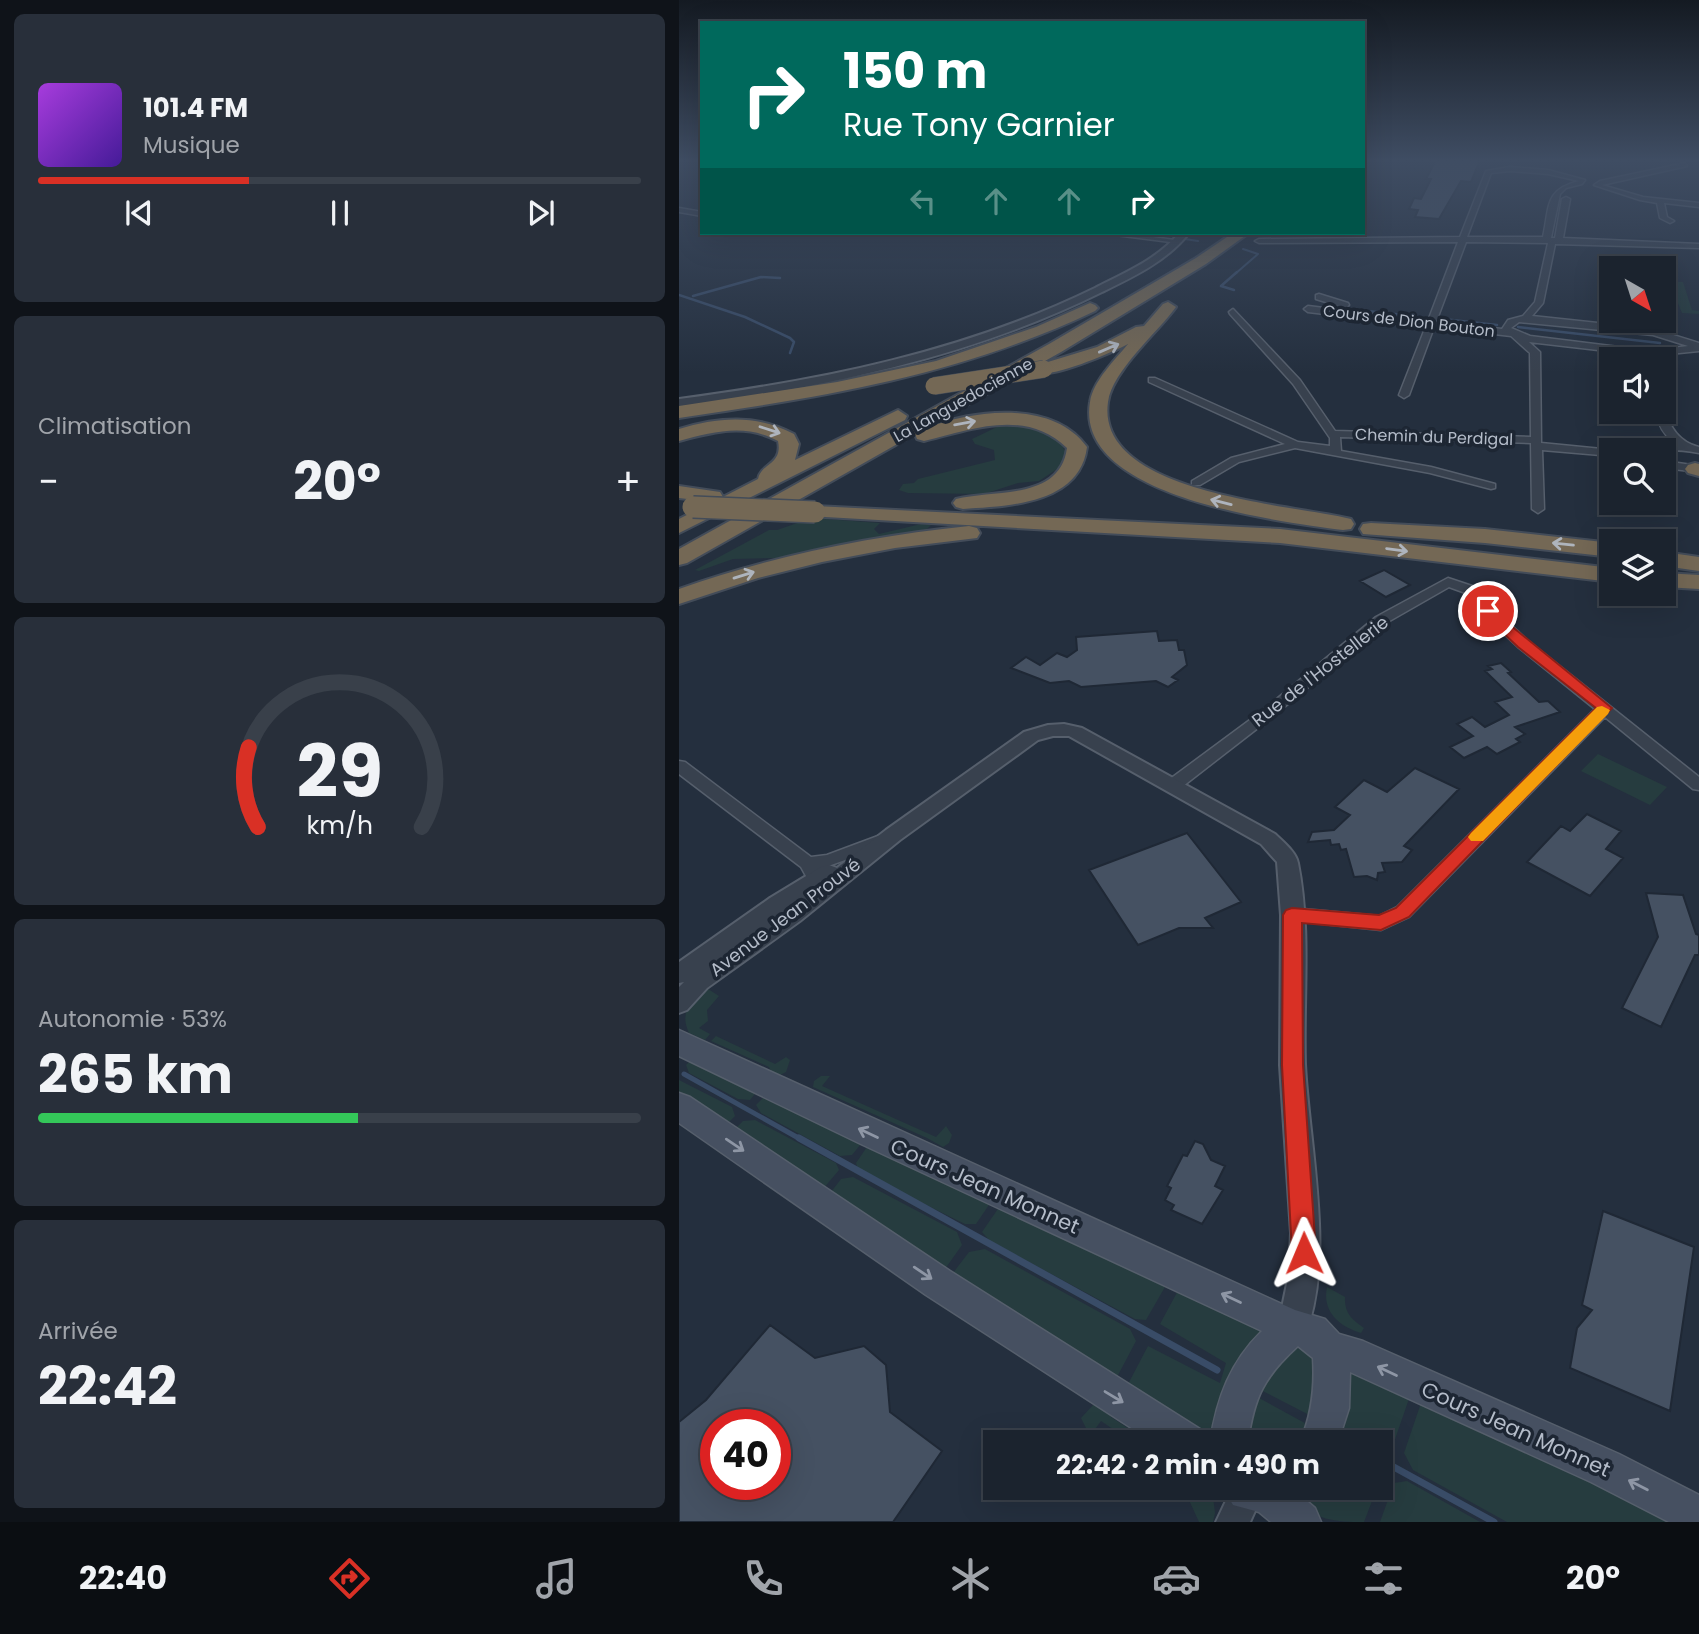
<!DOCTYPE html>
<html lang="fr">
<head>
<meta charset="utf-8">
<style>
  body { margin:0; font-family:Poppins,sans-serif; background:#282f3a; color:#f1f3f6; height:100vh; display:flex; flex-direction:column; font-size:26px; white-space:nowrap }
  * { box-sizing:border-box; margin:0 }
  p { font-size:23px; color:#a0a4aa }
  .icon { flex:none; width:38px; height:38px; fill:none; stroke:currentColor; stroke-width:2; stroke-linecap:round; stroke-linejoin:round }
  .map { position:relative; flex:1; overflow:hidden }
  .details { display:flex; flex-direction:column; gap:14px; padding:14px; background:#0f1319; width:679px }
  .details>* { flex:none }
  .top-card { position:absolute; left:21px; top:21px; width:665px; height:214px; border-radius:0px; box-shadow:0 7px 28px #0002,0 0 0 2px #39404a; background:#00695c; color:#fff; overflow:hidden }
  .needle { width:46px; rotate:141deg }
  .fabs { position:absolute; left:920px; top:256px; display:grid; gap:14px }
  .fabs a { display:grid; place-items:center; width:77px; height:77px; border-radius:0px; background:#1b232e; box-shadow:0 7px 28px #0002,0 0 0 2px #39404a; font-size:35px }
  .speed { position:absolute; left:21px; top:1409px; display:flex; gap:14px; font-size:35px; font-weight:700; text-align:center }
  .speed>* { display:grid; place-content:center; width:91px; height:91px; border-radius:50%; background:#1b232e; box-shadow:0 7px 28px #0002,0 0 0 2px #39404a; line-height:1 }
  .speed .limit { border:10px solid #d22; background:#fff; color:#111 }
  .pin { position:absolute; display:grid; place-items:center; width:60px; height:60px; color:#fff; margin:-30px; border:4px solid #fff; border-radius:50%; box-shadow:0 2px 7px #0007 }
  .me { position:absolute; width:77px; margin:-38px; rotate:359deg; stroke-linejoin:round; filter:drop-shadow(0 0 5px #0008) }
  .turn { display:flex; align-items:center; gap:24px; height:147px; padding:0 28px; font-size:32px }
  .turn .icon { width:91px; height:91px; stroke-width:2.5 }
  .turn b { display:block; font-size:49px; line-height:60px }
  .lanes { display:flex; align-items:center; height:66px; padding:0 28px; background:#0003; justify-content:center; gap:35px; direction:ltr }
  .lanes .off { opacity:.35 }
  .big { font-size:52px; font-weight:700; line-height:1.1 }
  .details .tile { flex:1; display:flex; flex-direction:column; justify-content:center; gap:10px; min-width:0; padding:0 24px; border-radius:10px; background:#282f3a }
  .details .dial { align-items:center; gap:0 }
  .dial svg { height:182px; overflow:visible; fill:none; stroke:#39404a; stroke-width:7; stroke-linecap:round; text-anchor:middle }
  .dial text { fill:#f1f3f6; stroke:none }
  .song { display:flex; align-items:center; gap:21px }
  .cover { width:84px; height:84px; border-radius:10px; background:linear-gradient(135deg,hsl(280 70% 55%),hsl(260 70% 35%)) }
  .played { height:7px; border-radius:4px; background:linear-gradient(90deg,#d93025 35%,#39404a 35%) }
  .keys { display:flex; justify-content:space-around; direction:ltr }
  .heat { display:flex; justify-content:space-between; align-items:center; font-size:38px; direction:ltr }
  .charge { height:10px; border-radius:5px; background:linear-gradient(90deg,#34c759 53%,#39404a 0) }
  .trip { position:absolute; left:304px; top:1430px; width:410px; height:70px; border-radius:0px; background:#1b232e; box-shadow:0 7px 28px #0002,0 0 0 2px #39404a; font-weight:700; line-height:70px; text-align:center }
  .tabs { display:flex; height:112px; justify-content:space-around; align-items:center; background:#0b0e12; color:#a0a4aa }
  .tabs .icon { width:49px; height:49px }
  .tabs .selected { color:#d93025 }
  .tabs b { font-size:32px; color:#f1f3f6 }
  main { display:flex; flex:1; min-height:0 }
  .map>svg:first-child { display:block }
  .green { fill:#263c3f }
  .lines { fill:none; stroke-linecap:round; stroke-linejoin:round }
  .stream-far3 { stroke:#394c67; stroke-width:2 }
  .stream-far2 { stroke:#394c67; stroke-width:2.5 }
  .stream-far1 { stroke:#394c67; stroke-width:5 }
  .stream { stroke:#394c67; stroke-width:7 }
  .building { fill:#455162; stroke:#1f2835; stroke-width:2; fill-rule:evenodd }
  .minor-casing { stroke:#565f6c; stroke-width:3 }
  .tertiary-casing { stroke:#565f6c; stroke-width:4 }
  .secondary-casing { stroke:#565f6c; stroke-width:3 }
  .motorway-casing { stroke:#434c59; stroke-width:4 }
  .minor { fill:#38414e; fill-rule:evenodd }
  .tertiary { fill:#38414e; fill-rule:evenodd }
  .secondary { fill:#465061; fill-rule:evenodd }
  .motorway { fill:#746855; fill-rule:evenodd }
  .motorway-bridge-far1-casing { stroke:#434c59; stroke-width:18; stroke-linecap:butt }
  .motorway-bridge-casing { stroke:#434c59; stroke-width:24; stroke-linecap:butt }
  .motorway-bridge-far1 { stroke:#746855; stroke-width:17 }
  .motorway-bridge { stroke:#746855; stroke-width:21 }
  .oneway { stroke:#aeb4bd }
  .oneway2 { stroke:#8e96a5 }
  .route { fill:#d93025; stroke:#8d1f18; stroke-width:2 }
  .slow { fill:#f59e0b }
  .labels { text-anchor:middle; dominant-baseline:central; stroke-width:7; stroke-linejoin:round; paint-order:stroke }
  .far-street-label { font-size:16px; fill:#b4bcc9; stroke:#1d2633 }
  .street-label { font-size:18px; fill:#b4bcc9; stroke:#1d2633 }
  .near-street-label { font-size:21px; fill:#b4bcc9; stroke:#1d2633 }
</style>
</head>
<body>
<main>
<section class="details">
<div class="tile">
<div class="song"><i class="cover"></i><div><b>101.4 FM</b><p>Musique</p></div></div>
<div class="played"></div>
<div class="keys"><svg class="icon" aria-label="previous" viewBox="0 0 24 24"><path d="M18 5L8 12l10 7zM5 5v14"/></svg><svg class="icon" aria-label="pause" viewBox="0 0 24 24"><path d="M8 5v14M16 5v14"/></svg><svg class="icon" aria-label="next" viewBox="0 0 24 24"><path d="M6 5l10 7-10 7zM19 5v14"/></svg></div>
</div>
<div class="tile"><p>Climatisation</p>
<div class="heat"><a>−</a><b class="big">20°</b><a>+</a></div>
</div>
<div class="tile dial"><svg viewBox="0 0 100 80">
<path d="M14 69A42 42 0 1 1 86 69"/>
<path d="M14 69A42 42 0 0 1 10 34" stroke="#d93025"/>
<text x="50" y="56" font-size="32" font-weight="700">29</text>
<text x="50" y="72" font-size="11">km/h</text>
</svg></div>
<div class="tile"><p>Autonomie · 53%</p><b class="big">265 km</b><div class="charge"></div></div>
<div class="tile"><p>Arrivée</p><b class="big">22:42</b></div>
</section>
<div class="map">
<svg width="1020" height="1522" viewBox="0 0 1020 1522">
  <rect width="100%" height="100%" fill="#242f3e"/>
  <path class="green" d="M979 263 994 267 999 278H994L995 282H1004L1013 310 1020 311V314L1003 313 985 268H982Z
    M346 424 378 436 387 453 381 467 360 481 339 483 305 494 229 493 220 490 224 484 235 483 239 479 316 460 315 450 296 444 293 439 318 427Z
    M133 518 201 523 195 529 200 534 242 524 252 525 244 533 97 558 54 559 20 571 16 570 90 530H98Z
    M919 754 988 787 971 805 902 771Z
    M26 987 40 996 28 1010 29 1021 20 1028 31 1034 26 1040 10 1033C0 1012 12 1003 26 987Z
    M37 1036 96 1064 107 1057 111 1060 107 1072 101 1075 93 1073 90 1067 32 1041Z
    M14 1058 80 1089 71 1100 59 1099 10 1073 7 1065Z
    M142 1076H151L143 1086 257 1137 267 1126 273 1135 270 1143 264 1147 248 1138 134 1087 135 1081Z
    M0 1080 53 1107 56 1116 47 1125 0 1095Z
    M88 1094 186 1139 173 1155 161 1156 82 1113 77 1105Z
    M76 1120 157 1163 160 1170 144 1189 55 1130 64 1121Z
    M192 1141 314 1199 297 1224H286L180 1172 177 1163Z
    M174 1177 278 1232 283 1245 266 1269 149 1196 162 1179Z
    M323 1203 490 1280 467 1320 456 1319 311 1241 303 1232Z
    M306 1249 451 1329 457 1341 436 1381 274 1273 290 1252Z
    M502 1285 586 1326 532 1442 447 1388 469 1346 541 1383 547 1363 481 1324Z
    M648 1287 666 1297C665 1313 673 1320 685 1328L682 1333C659 1326 643 1311 648 1287Z
    M617 1348 625 1349 640 1362 638 1419 572 1385 607 1351Z
    M666 1368 733 1390 713 1448 678 1430 673 1442H654Z
    M571 1393 633 1427 625 1442H565Z
    M744 1397 1004 1522H828L734 1470 725 1453Z
    M415 1404 430 1409 432 1417 470 1442H453L422 1421 411 1436 402 1418Z
    M728 1481 801 1522H701L715 1483Z
    M513 1488H533L536 1513 534 1522H520L510 1500Z
    M619 1488H698L685 1522C658 1522 633 1521 617 1496Z"/>
  <g class="lines">
    <path class="stream-far3" d="M451 233 473 235
      M506 239 519 241
      M556 274 579 254 564 249"/>
    <path class="stream-far2" d="M555 290 542 286 558 272
      M0 295 66 317 111 338 115 342 111 353
      M14 296 82 277 101 278
      M661 308 743 317
      M764 319 818 325
      M839 327 981 343"/>
    <path class="stream-far1" d="M5 1074 123 1140"/>
    <path class="stream" d="M120 1138 538 1370
      M702 1460 815 1522"/>
  </g>
  <path class="building" d="M757 160H801L792 182 782 181 760 219 736 217 739 210 730 209 735 198 742 199 752 179H747Z
    M705 570 731 585 707 597 681 581Z
    M478 631 480 641 498 640 500 650H505L508 665 493 677 499 680 489 687 477 681 402 687 390 681 371 683 332 668 347 657 361 665 378 653 388 657 398 650 397 637Z
    M822 663 832 672 829 673 860 702 869 701 881 712 836 727 846 734 837 739 841 742 818 754 808 747 785 758 771 747 794 736 778 724 793 717 806 727 830 715 816 702 833 697 806 671 813 669 809 666Z
    M736 768 780 789 725 846 733 850 723 862 703 863 706 872 699 873 698 880 688 876 675 877 667 849 662 850 660 844 652 845 651 840 629 842 633 832 655 830 671 815 656 807 685 780 708 792Z
    M908 814 942 831 927 849 944 858 911 896 848 862 882 826 891 831Z
    M508 833 562 902 526 918 534 928H500L459 945 410 870Z
    M967 893 1004 895 1017 934 1020 935V955H1016L982 1027 943 1008 979 937Z
    M516 1141 524 1144 532 1160 546 1166 536 1186 544 1190 523 1224 492 1210 495 1205 486 1200 492 1188 488 1186 504 1155 508 1156Z
    M924 1211 1015 1247 991 1411 891 1368 898 1328 913 1310 903 1305Z
    M91 1325 136 1358 185 1346 207 1365 211 1412 263 1451 214 1522H0V1422L27 1400ZM37 1424H96V1484H37Z"/>
  <g class="lines">
    <g class="minor-casing">
      <path id="minor" d="M1006 163 1008 166 923 185 964 197 1020 203V207L985 203 988 217 995 221 991 223 981 218 978 203 961 200 915 185 921 181Z
        M831 167 869 170 906 180 903 184 887 188 881 194 872 238H876L883 199 887 197 891 199 884 238 1020 244V248L876 244 864 303 853 316 975 329 1020 343V351L971 356 850 342 861 352 862 443 933 450V456L863 450 865 509 859 513 853 509 852 443 661 437 662 451 752 467 816 484V488L812 489 751 473 616 448 560 462 521 485H513V481L552 458 606 444 470 382V378H476L619 442 651 446V438L614 384 551 314 550 312 554 309 621 380 656 431 852 437 851 353 832 336 755 327 730 395 725 398 720 395 747 326 629 312 625 309 629 306 749 321 779 242 580 243 576 241 580 239 781 237 807 171ZM831 171 869 174 900 181C865 190 871 206 864 237H788L812 173ZM787 242 869 243 856 302 844 316 829 320 823 329 757 322ZM840 322 974 335 1009 346 977 350 956 349 851 336 832 328Z
        M0 208 23 212V216L0 212Z
        M421 233H444L503 241 499 243Z
        M640 294 669 303 670 305 666 308 637 299V295Z
        M985 410C992 428 1000 442 1020 447V453C1002 449 989 450 972 450L994 442C984 434 979 424 976 411Z
        M985 461 1020 466V472L985 468Z
        M769 578 802 589 814 608 849 641 1020 777V790L1014 789 926 717 730 917 702 930 607 920 604 915 607 910 613 908 700 916 718 907 916 709 839 647 804 614 792 595 770 587 707 623 593 717 499 790H487L485 786 487 782 583 711 697 617Z
        M0 761 6 762 132 857 148 855 207 833 213 835 215 839 213 843 141 869 147 880 144 885H132L122 867 0 774Z"/>
    </g>
    <g class="tertiary-casing">
      <path id="tertiary" d="M500 233H510C488 261 454 277 423 292 290 358 146 387 0 407V399C144 380 285 352 416 288 445 273 479 259 500 233Z
        M385 724 403 728 596 834C604 842 617 852 619 863 632 928 624 998 626 1064 630 1147 657 1259 625 1338L614 1342 603 1338 599 1327 610 1274 612 1233 601 1065 602 915 598 862 582 844 390 736H374L359 740 221 840 121 921 28 988 8 1010 0 1013V987L5 982 0 983V962L91 898 142 867 150 865 158 868 207 830 345 732 369 725Z
        M553 1488H583L585 1491 571 1522H537Z"/>
    </g>
    <g class="secondary-casing">
      <path id="secondary" d="M0 1030 616 1310 646 1319 660 1334 684 1341 940 1454 1020 1495V1522H990L912 1482 671 1372 670 1408 659 1442H621C633 1414 636 1388 634 1358L619 1346C585 1377 575 1397 569 1442H531C538 1398 551 1362 583 1331L182 1144 0 1056Z
        M0 1093 11 1097 271 1271 521 1429 527 1442H474L247 1295 0 1123Z
        M544 1488H615V1490L636 1508 642 1522H592L580 1512 554 1505Z"/>
    </g>
    <g class="motorway-casing">
      <path id="motorway" d="M554 233H570L527 264 382 352 247 428C294 410 373 399 408 447 401 504 330 506 284 509L277 507 274 503 277 499C315 489 381 501 388 448 347 408 293 429 245 441L238 439 236 434 8 563 0 565V549L370 344 517 258Z
        M489 302 497 307C479 332 433 371 429 402 416 494 611 504 672 519L675 524 672 529 664 530C599 521 395 497 411 402 414 381 436 360 449 344 432 353 376 377 359 373L356 369 359 365 418 347 457 327 465 326 484 304Z
        M411 303 416 305 419 308 416 311C279 376 149 396 0 418V406L158 382 257 361 357 327Z
        M219 410 228 416 226 420 0 533V519L33 502 0 498V486L41 492 44 497 79 479C82 463 104 465 99 441 66 423 34 432 0 441V429C39 417 78 414 115 434L120 444 116 460Z
        M1016 463 1020 464V476L1009 473 1006 469 1009 465Z
        M136 506 601 529 933 568V582L601 543 129 516 125 512 129 508Z
        M692 523 806 529 933 543V557L806 543 684 534 681 529 684 524Z
        M290 526 298 528 301 533 298 538 216 548 143 562 79 578 0 604V589C94 556 191 536 290 526Z
        M985 552 1020 557V571L985 566Z
        M985 573 1020 575V589L985 587Z"/>
    </g>
    <use href="#minor" class="minor"/>
    <use href="#tertiary" class="tertiary"/>
    <use href="#secondary" class="secondary"/>
    <use href="#motorway" class="motorway"/>
    <g class="motorway-bridge-far1-casing">
      <path id="motorway-bridge-far1" d="M255 386 365 369"/>
    </g>
    <g class="motorway-bridge-casing">
      <path id="motorway-bridge" d="M14 507 136 512"/>
    </g>
    <use href="#motorway-bridge-far1" class="motorway-bridge-far1"/>
    <use href="#motorway-bridge" class="motorway-bridge"/>
  </g>
  <defs><path id="oneway-shaft" d="M-6 0H5M1.5-3L5.5 0L1.5 3" fill="none" stroke-width="1.6" stroke-linecap="round" stroke-linejoin="round" transform="scale(1.75)"/></defs>
  <g class="oneway">
    <use href="#oneway-shaft" transform="translate(430 348) rotate(-23)"/>
    <use href="#oneway-shaft" transform="translate(286 423) rotate(-10)"/>
    <use href="#oneway-shaft" transform="translate(91 430) rotate(18)"/>
    <use href="#oneway-shaft" transform="translate(542 502) rotate(-166)"/>
    <use href="#oneway-shaft" transform="translate(884 544) rotate(-174)"/>
    <use href="#oneway-shaft" transform="translate(718 550) rotate(8)"/>
    <use href="#oneway-shaft" transform="translate(65 575) rotate(-17)"/>
  </g>
  <g class="oneway2">
    <use href="#oneway-shaft" transform="translate(189 1133) rotate(-155)"/>
    <use href="#oneway-shaft" transform="translate(56 1145) rotate(34)"/>
    <use href="#oneway-shaft" transform="translate(244 1273) rotate(34)"/>
    <use href="#oneway-shaft" transform="translate(552 1298) rotate(-155)"/>
    <use href="#oneway-shaft" transform="translate(708 1371) rotate(-155)"/>
    <use href="#oneway-shaft" transform="translate(435 1397) rotate(31)"/>
    <use href="#oneway-shaft" transform="translate(959 1485) rotate(-153)"/>
  </g>
  <linearGradient id="sky" x2="0" y2="1"><stop stop-color="#141a22"/><stop offset="0.43" stop-color="#3f4d63"/><stop offset="1" stop-color="#3f4d63" stop-opacity="0"/></linearGradient>
  <rect width="1020" height="373" fill="url(#sky)"/>
  <path class="route" d="M809 607 933 708 730 917 702 930 623 923 624 1065 637 1253 634 1261 625 1265 617 1261 613 1253 603 1065 604 915 607 910 613 908 700 915 717 908 917 708 839 647 804 614 802 611Z"/>
  <path class="slow" d="M923 706 931 710 929 714 804 841H792L789 837 792 833 918 707Z"/>
  <g class="labels">
    <g class="far-street-label">
      <text transform="translate(730 321) rotate(7)">Cours de Dion Bouton</text>
      <text transform="translate(284 400) rotate(-29)">La Languedocienne</text>
      <text transform="translate(755 437) rotate(2)">Chemin du Perdigal</text>
    </g>
    <g class="street-label">
      <text transform="translate(641 671) rotate(-38)">Rue de l'Hostellerie</text>
      <text transform="translate(106 917) rotate(-37)">Avenue Jean Prouvé</text>
    </g>
    <g class="near-street-label">
      <text transform="translate(306 1186) rotate(24)">Cours Jean Monnet</text>
      <text transform="translate(837 1429) rotate(24)">Cours Jean Monnet</text>
    </g>
  </g>
</svg>
<div class="fabs">
<a><svg class="needle" viewBox="-14 -14 28 28"><path d="M0-13l5 13h-10z" fill="#e53935"/><path d="M0 13l5-13h-10z" fill="#a0a4aa"/></svg></a>
<a><svg class="icon" aria-label="sound" viewBox="0 0 24 24"><path d="M4 9h4l5-4v14l-5-4H4zM17 9q2 3 0 6"/></svg></a>
<a><svg class="icon" aria-label="search" viewBox="0 0 24 24"><circle cx="10" cy="10" r="6"/><path d="M15 15l6 6"/></svg></a>
<a><svg class="icon" aria-label="layers" viewBox="0 0 24 24"><path d="M12 4l9 5-9 5-9-5zM3 14l9 5 9-5"/></svg></a>
</div>
<div class="speed"><div class="limit">40</div></div>
<div class="pin" style="left:809px;top:611px;background:#d93025"><svg class="icon" aria-label="arrive" viewBox="0 0 24 24"><path d="M6 21V4h12l-3 4 3 4H6"/></svg></div>
<svg class="me" style="left:625px;top:1253px" viewBox="-20 -20 40 40"><path d="M0-17L14 15 0 8-14 15z" fill="#d93025" stroke="#fff" stroke-width="4"/></svg>
<div class="trip">22:42 · 2 min · 490 m</div>
<div class="top-card">
<div class="turn"><svg class="icon" aria-label="right" viewBox="0 0 24 24"><path d="M7 20v-9h11M14 6l5 5-5 5"/></svg><div><b>150 m</b>Rue Tony Garnier</div></div>
<div class="lanes"><svg class="icon off" aria-label="left" viewBox="0 0 24 24"><path d="M17 20v-9H6M10 6l-5 5 5 5"/></svg><svg class="icon off" aria-label="ahead" viewBox="0 0 24 24"><path d="M12 20V5M6 11l6-6 6 6"/></svg><svg class="icon off" aria-label="ahead" viewBox="0 0 24 24"><path d="M12 20V5M6 11l6-6 6 6"/></svg><svg class="icon" aria-label="right" viewBox="0 0 24 24"><path d="M7 20v-9h11M14 6l5 5-5 5"/></svg></div>
</div>
</div>
</main>
<nav class="tabs">
<b>22:40</b>
<svg class="icon selected" aria-label="directions" viewBox="0 0 24 24"><path d="M12 3l9 9-9 9-9-9zM9 14v-3h6M13 9l2 2-2 2"/></svg>
<svg class="icon" aria-label="music" viewBox="0 0 24 24"><path d="M9 18V5l10-2v13"/><circle cx="6" cy="18" r="3"/><circle cx="16" cy="16" r="3"/></svg>
<svg class="icon" aria-label="phone" viewBox="0 0 24 24"><path d="M5 4h4l2 5-3 2q2 4 5 5l2-3 5 2v4C11 20 4 13 5 4z"/></svg>
<svg class="icon" aria-label="climate" viewBox="0 0 24 24"><path d="M12 3v18M4 7l16 10M4 17L20 7"/></svg>
<svg class="icon" aria-label="car" viewBox="0 0 24 24"><path d="M5 17H2v-5l4-1 3-4h7l3 4 3 1v5h-3M9 17h6M6 11h13"/><circle cx="7" cy="17" r="2"/><circle cx="17" cy="17" r="2"/></svg>
<svg class="icon" aria-label="filters" viewBox="0 0 24 24"><path d="M4 7h16M4 17h16"/><circle cx="9" cy="7" r="2"/><circle cx="15" cy="17" r="2"/></svg>
<b>20°</b>
</nav>
</body>
</html>
